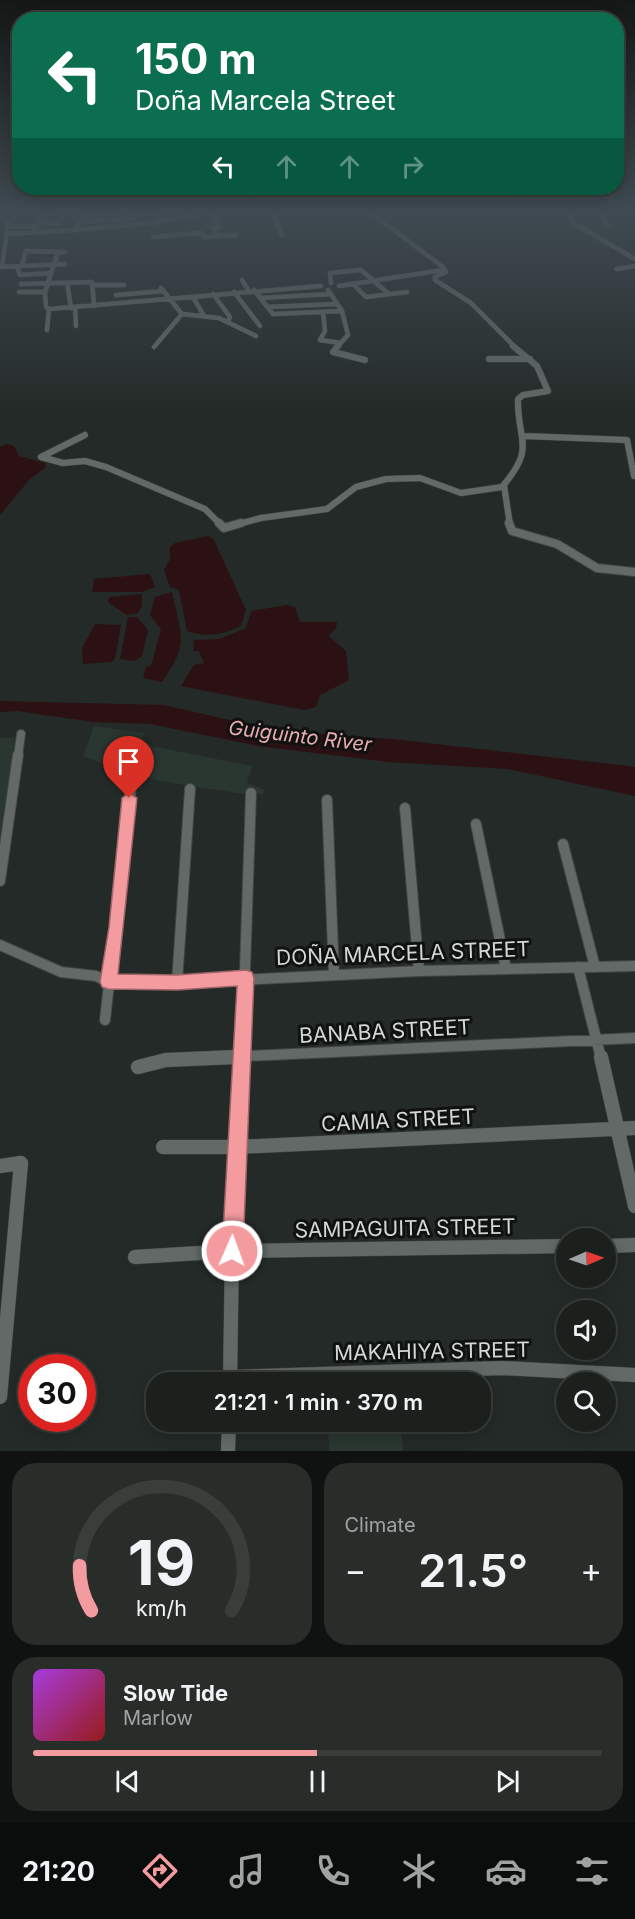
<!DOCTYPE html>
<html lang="en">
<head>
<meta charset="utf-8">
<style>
  body { margin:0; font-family:Inter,sans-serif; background:#282d2a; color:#f1f3f6; height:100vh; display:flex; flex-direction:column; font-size:22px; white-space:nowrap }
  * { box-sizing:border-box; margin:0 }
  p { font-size:20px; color:#a0a3a4 }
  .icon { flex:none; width:33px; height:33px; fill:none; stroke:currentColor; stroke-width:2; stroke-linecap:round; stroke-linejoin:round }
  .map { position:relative; height:1451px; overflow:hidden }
  .panel { display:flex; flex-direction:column; gap:12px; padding:12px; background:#0f1210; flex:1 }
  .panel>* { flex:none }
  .guide { position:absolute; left:12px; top:12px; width:612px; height:183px; border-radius:24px; box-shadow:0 3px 15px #0003,0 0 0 2px #393e3b; background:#0b6e4f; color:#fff; overflow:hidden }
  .needle { width:39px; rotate:88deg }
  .tools { position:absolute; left:556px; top:1228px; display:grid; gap:12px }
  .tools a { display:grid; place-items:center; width:60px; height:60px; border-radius:50%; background:#1b201d; box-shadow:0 3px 15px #0003,0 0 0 2px #393e3b; font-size:30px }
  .speed { position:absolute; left:18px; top:1354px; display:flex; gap:12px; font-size:30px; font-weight:700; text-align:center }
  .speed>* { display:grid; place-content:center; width:78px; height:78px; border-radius:50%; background:#1b201d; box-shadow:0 3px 15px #0003,0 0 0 2px #393e3b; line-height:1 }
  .speed .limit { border:9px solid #d22; background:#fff; color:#111 }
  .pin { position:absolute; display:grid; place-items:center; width:51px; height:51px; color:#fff; margin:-62px -26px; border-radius:50% 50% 50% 0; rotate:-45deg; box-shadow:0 0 6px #0007 }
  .pin .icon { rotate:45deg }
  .me { position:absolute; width:66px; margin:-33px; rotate:2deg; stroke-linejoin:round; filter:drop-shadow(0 0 4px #0008) }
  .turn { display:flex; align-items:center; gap:21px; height:126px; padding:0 24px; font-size:27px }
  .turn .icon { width:78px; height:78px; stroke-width:2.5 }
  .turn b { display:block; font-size:42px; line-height:51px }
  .lanes { display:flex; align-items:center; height:57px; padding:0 24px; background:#0003; justify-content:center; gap:30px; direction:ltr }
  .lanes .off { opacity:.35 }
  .big { font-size:45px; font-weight:600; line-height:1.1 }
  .panel .widget { flex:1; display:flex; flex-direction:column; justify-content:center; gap:9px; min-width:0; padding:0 21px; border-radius:24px; background:#282d2a }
  .panel .dial { align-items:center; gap:0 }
  .dial svg { height:156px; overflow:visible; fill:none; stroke:#393e3b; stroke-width:7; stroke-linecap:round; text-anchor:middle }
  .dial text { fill:#f1f3f6; stroke:none }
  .song { display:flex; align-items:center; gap:18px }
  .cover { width:72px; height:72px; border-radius:9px; background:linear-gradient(135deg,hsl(280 70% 55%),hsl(0 70% 35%)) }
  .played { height:6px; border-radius:3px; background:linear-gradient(90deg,#f49b9f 50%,#393e3b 50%) }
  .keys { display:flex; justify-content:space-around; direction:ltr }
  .heat { display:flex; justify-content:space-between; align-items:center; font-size:33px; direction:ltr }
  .panel .tiles { flex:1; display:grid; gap:12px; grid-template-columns:1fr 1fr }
  .widget:last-child { grid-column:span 2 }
  .trip { position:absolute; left:146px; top:1372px; width:345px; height:60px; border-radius:24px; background:#1b201d; box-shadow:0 3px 15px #0003,0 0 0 2px #393e3b; font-weight:600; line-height:60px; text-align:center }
  .menu { display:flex; height:96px; justify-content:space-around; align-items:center; background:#0b0d0c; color:#a0a3a4 }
  .menu .icon { width:42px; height:42px }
  .menu .active { color:#f49b9f }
  .menu b { font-size:27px; color:#f1f3f6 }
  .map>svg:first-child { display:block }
  .built { fill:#2a3630 }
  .water { fill:#2b1113 }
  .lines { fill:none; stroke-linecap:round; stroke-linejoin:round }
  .minor-far4-casing { stroke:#414643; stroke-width:5 }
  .minor-far3-casing { stroke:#414643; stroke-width:7 }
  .minor-far2-casing { stroke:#414643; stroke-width:10 }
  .minor-far1-casing { stroke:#414643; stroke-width:12 }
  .minor-casing { stroke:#414643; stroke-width:15 }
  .minor-far4 { stroke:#626966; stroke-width:4.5 }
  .minor-far3 { stroke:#626966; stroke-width:6 }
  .minor-far2 { stroke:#626966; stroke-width:8 }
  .minor-far1 { stroke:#626966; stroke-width:10 }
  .minor { stroke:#626966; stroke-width:14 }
  .route { fill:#f49b9f; stroke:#9f6567; stroke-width:1.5 }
  .labels { text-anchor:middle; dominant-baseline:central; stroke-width:6; stroke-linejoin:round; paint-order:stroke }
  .water-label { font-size:20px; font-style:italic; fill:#eaabad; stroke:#0f1211 }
  .near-street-label { font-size:21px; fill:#d3d7d5; stroke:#0f1211 }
</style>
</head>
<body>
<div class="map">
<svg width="635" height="1451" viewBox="0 0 635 1451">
  <rect width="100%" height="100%" fill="#242a27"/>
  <path class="built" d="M94 726 144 733 141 744 252 766 247 783 265 790 262 795 251 791 245 794 202 788 156 780 113 768 83 756Z
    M15 737 0 838V738Z
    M328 1422H401L403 1451H329Z"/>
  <path class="water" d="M7 444 14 446 19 456 45 463 46 467 29 480 0 515V447Z
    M208 536 214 540 246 610 241 626C221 635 208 638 187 631L179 590 170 587 164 570 170 559V547L175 543Z
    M150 574 155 587 142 592H92L94 579Z
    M172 592C181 635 190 643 162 682L143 678 146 667 151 666 161 629 150 615 155 597Z
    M142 594V606L138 613 127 615 108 602 109 597Z
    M287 605 295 607 300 622H337L336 628 329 636 346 651 349 680 320 695 316 707 304 710 181 686 194 665 204 663 199 651H193L194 640 219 639 246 628 251 611Z
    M128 617H137L148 630 142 656 134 661 120 659Z
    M95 624 121 625 115 659 111 662 83 664 82 648Z
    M0 701 164 705 278 731 393 739 629 766 635 767V796L508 769 389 762 258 746 150 724 93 722 17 711 0 712Z"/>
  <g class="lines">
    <g class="minor-far4-casing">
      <path id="minor-far4" d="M212 210 219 227 213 228 217 236
        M271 210 282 235
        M367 210 443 267 446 272 435 277V280L471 303 515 347
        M575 210 570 218 573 223 635 259
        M607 210 603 218 609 226
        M84 215 131 211
        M134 215 161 213
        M41 216 65 210
        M160 220 193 217
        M80 222 135 218
        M8 227 35 226
        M75 230 160 222 156 213
        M32 233 40 222 59 224
        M7 234 75 230 87 210
        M153 237 201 233 204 237 236 235
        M22 266 26 251 65 252
        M0 267 65 264
        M2 267 8 223
        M17 267 20 275 52 273
        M617 269 635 266
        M242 280 248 290
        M67 283 71 308
        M331 283 330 273 361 270 389 294
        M21 284 92 282 94 306
        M353 284 366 297 407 292
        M92 285H124
        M339 286 443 270
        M254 290 273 314 342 311
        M328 290 342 311 348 335 337 347
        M19 292H45
        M234 292 260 326
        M213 294 230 317 228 321
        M116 295 164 291
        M193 297 204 316
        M260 298 331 294
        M75 307 76 326
        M267 307 337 304
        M49 309 321 286
        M323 312 325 331 320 340 341 343
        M182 314 219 318 256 336
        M47 330 49 309 46 307 45 292 58 252
        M154 347 182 314 161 288"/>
    </g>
    <g class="minor-far3-casing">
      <path id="minor-far3" d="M338 346 333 352 365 360
        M489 359H530
        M524 436 627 440 634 476
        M41 457 63 463 85 461 106 467 205 509 221 525
        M41 457 85 435
        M504 485 510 525
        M235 525 261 518 327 509 356 487 386 479 420 478 461 493 502 487C537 446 517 442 518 399L523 395 548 391 537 366 513 346"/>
    </g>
    <g class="minor-far2-casing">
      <path id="minor-far2" d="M219 523 224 528 241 523
        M509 523 512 531 557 544 597 568 635 572
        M18 756 21 734"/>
    </g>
    <g class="minor-far1-casing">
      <path id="minor-far1" d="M327 800 334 975
        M405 808 419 971
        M476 824 506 969
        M563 844 595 967
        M0 881 18 755
        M0 945 61 972 96 976 108 982 177 983 419 971 635 966
        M578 967 601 1058
        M177 983 190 789
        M105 1020 132 777
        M204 1058 635 1038
        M242 1058 251 793"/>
    </g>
    <g class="minor-casing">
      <path id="minor" d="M601 1057 635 1206
        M138 1067 166 1060 236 1057
        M163 1147H236L635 1128
        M0 1166 21 1163 0 1397
        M606 1246 635 1245
        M135 1257 232 1251 567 1246
        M231 1377 502 1368 635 1375
        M230 1383 232 1251 242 1057
        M228 1451 229 1422"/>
    </g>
    <use href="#minor-far4" class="minor-far4"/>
    <use href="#minor-far3" class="minor-far3"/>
    <use href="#minor-far2" class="minor-far2"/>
    <use href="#minor-far1" class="minor-far1"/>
    <use href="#minor" class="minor"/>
  </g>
  <linearGradient id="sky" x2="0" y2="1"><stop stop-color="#141715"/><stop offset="0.51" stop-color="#3f4a52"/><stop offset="1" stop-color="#3f4a52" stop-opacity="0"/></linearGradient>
  <rect width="635" height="414" fill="url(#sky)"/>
  <path class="route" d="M129 793 137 798 118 974 177 975 246 970 252 972 254 978 243 1251 240 1259 232 1262 225 1259 222 1251 237 986 177 990 108 989 102 987 100 982 109 927 122 798Z"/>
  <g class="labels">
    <g class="water-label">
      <text transform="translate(300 736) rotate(7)">Guiguinto River</text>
    </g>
    <g class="near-street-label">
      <text transform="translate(403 953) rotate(-2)">DOÑA MARCELA STREET</text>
      <text transform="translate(385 1031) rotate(-3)">BANABA STREET</text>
      <text transform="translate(398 1120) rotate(-3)">CAMIA STREET</text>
      <text transform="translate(405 1228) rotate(-1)">SAMPAGUITA STREET</text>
      <text transform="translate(432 1351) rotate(-1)">MAKAHIYA STREET</text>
    </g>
  </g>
</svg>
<div class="tools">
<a><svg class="needle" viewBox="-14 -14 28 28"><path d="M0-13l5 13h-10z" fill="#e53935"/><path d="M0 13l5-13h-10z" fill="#a0a3a4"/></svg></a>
<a><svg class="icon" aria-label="sound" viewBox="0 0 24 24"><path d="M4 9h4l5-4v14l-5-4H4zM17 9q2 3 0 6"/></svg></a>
<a><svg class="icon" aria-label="search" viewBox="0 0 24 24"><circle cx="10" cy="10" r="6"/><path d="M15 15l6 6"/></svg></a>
</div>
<div class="speed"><div class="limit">30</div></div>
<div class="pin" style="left:129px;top:798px;background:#d93025"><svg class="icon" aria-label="arrive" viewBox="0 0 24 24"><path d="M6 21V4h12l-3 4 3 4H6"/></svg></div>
<svg class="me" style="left:232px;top:1251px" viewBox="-20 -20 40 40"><circle r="17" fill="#f49b9f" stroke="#fff" stroke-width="3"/><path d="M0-11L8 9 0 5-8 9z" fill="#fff"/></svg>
<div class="trip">21:21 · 1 min · 370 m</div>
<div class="guide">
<div class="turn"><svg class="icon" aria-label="left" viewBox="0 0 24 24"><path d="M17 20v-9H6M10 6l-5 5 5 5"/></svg><div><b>150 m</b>Doña Marcela Street</div></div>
<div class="lanes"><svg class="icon" aria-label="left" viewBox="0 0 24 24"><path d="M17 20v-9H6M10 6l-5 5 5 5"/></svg><svg class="icon off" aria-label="ahead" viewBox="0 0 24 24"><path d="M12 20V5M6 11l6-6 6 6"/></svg><svg class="icon off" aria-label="ahead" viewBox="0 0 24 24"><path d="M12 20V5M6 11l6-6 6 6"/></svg><svg class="icon off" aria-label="right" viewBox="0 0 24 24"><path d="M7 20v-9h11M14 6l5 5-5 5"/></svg></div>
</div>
</div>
<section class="panel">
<div class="tiles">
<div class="widget dial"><svg viewBox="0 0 100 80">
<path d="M14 69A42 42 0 1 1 86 69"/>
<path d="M14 69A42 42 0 0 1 8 46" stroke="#f49b9f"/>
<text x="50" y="56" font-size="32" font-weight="700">19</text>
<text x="50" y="72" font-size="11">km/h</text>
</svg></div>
<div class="widget"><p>Climate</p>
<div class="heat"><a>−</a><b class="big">21.5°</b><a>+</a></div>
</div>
<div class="widget">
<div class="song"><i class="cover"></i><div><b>Slow Tide</b><p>Marlow</p></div></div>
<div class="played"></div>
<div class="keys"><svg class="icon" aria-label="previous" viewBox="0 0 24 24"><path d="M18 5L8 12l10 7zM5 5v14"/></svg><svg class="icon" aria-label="pause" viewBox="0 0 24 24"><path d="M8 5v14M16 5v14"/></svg><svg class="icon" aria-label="next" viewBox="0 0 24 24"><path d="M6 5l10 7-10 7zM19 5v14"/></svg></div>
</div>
</div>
</section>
<nav class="menu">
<b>21:20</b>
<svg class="icon active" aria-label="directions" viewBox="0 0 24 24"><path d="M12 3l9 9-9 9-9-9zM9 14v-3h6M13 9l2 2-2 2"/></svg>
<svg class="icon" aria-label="music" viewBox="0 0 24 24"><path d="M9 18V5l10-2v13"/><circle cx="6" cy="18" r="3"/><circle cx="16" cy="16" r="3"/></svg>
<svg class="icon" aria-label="phone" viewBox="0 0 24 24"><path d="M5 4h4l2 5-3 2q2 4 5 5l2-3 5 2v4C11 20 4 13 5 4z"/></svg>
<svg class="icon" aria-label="climate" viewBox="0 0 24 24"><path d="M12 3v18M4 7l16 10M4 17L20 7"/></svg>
<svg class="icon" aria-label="car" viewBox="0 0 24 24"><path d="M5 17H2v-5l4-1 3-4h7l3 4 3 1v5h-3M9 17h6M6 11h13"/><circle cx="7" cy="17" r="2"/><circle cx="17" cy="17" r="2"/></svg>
<svg class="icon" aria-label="filters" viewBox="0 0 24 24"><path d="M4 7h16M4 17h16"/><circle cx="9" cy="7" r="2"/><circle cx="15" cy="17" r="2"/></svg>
</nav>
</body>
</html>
